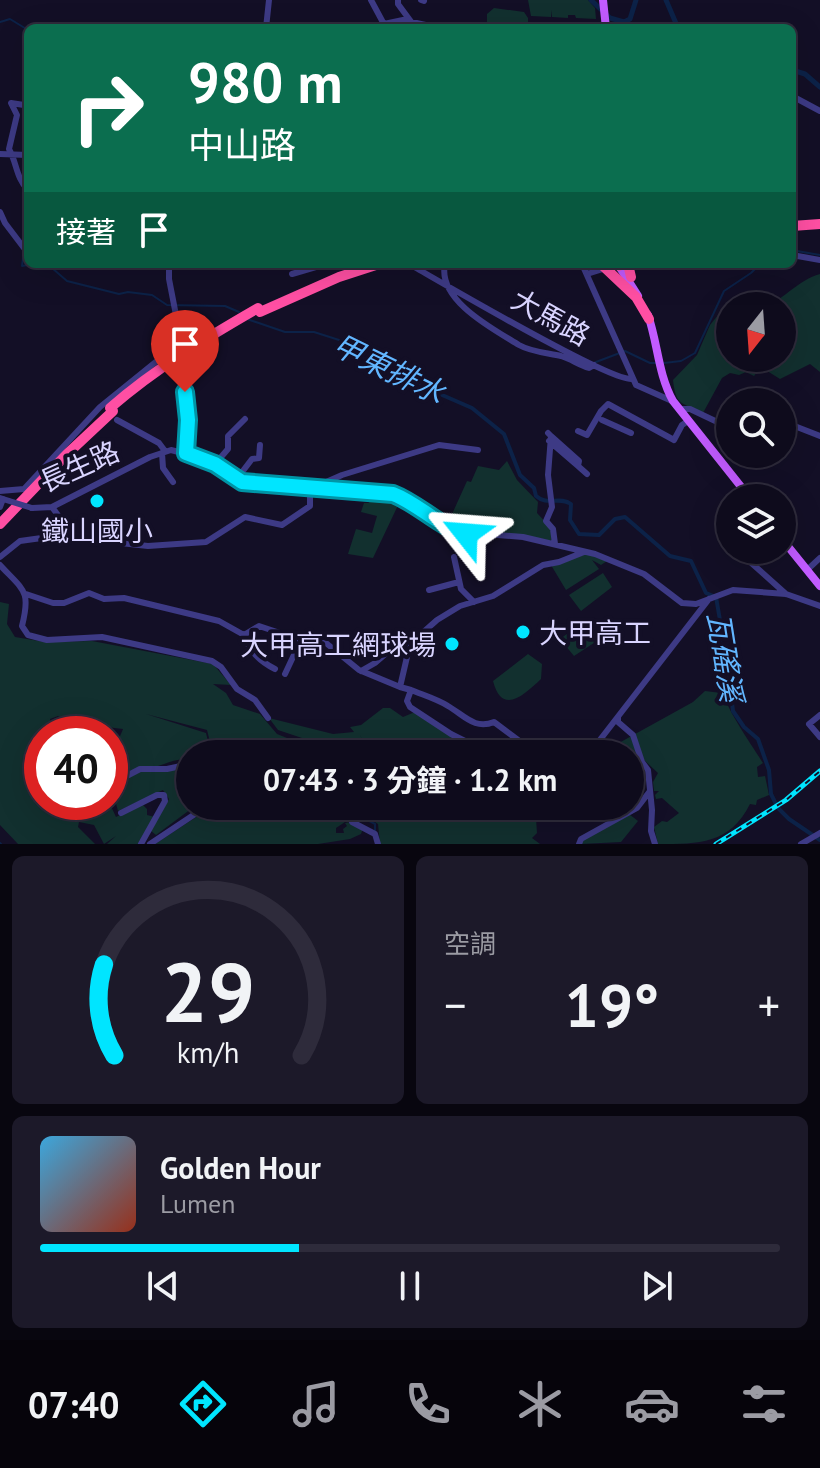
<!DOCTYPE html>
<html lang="zh-TW">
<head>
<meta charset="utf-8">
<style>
  body { margin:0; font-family:"PT Sans","Noto Sans TC",sans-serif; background:#1c1929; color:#f1f3f6; height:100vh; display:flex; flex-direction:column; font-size:30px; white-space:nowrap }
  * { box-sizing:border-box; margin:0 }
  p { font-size:26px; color:#9b9ba3 }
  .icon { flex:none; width:44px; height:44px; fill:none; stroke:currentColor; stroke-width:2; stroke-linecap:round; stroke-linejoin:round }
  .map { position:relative; height:844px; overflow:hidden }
  .sheet { display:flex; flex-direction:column; gap:12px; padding:12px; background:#08060f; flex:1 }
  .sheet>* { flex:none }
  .guide { position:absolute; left:24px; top:24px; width:772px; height:244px; border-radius:12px; box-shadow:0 8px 32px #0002,0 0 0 2px #2e2b3b; background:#0b6e4f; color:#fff; overflow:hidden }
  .needle { width:52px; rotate:197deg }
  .controls { position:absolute; left:716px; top:292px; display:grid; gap:16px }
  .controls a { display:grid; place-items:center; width:80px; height:80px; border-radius:50%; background:#0e0b1c; box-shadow:0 8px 32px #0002,0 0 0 2px #2e2b3b; font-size:40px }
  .speed { position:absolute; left:24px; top:716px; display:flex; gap:16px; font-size:40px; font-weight:700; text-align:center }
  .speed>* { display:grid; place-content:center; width:104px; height:104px; border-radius:50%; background:#0e0b1c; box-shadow:0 8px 32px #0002,0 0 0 2px #2e2b3b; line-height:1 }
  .speed .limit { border:12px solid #d22; background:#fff; color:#111 }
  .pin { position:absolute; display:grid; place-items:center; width:68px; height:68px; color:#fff; margin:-82px -34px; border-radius:50% 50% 50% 0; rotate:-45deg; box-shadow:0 0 8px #0007 }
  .pin .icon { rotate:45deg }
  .me { position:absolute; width:88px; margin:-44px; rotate:298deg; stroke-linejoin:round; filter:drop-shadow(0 0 6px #0008) }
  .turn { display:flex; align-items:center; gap:28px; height:168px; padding:0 32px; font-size:36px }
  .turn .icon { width:104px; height:104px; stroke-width:2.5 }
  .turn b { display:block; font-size:56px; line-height:68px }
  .then { display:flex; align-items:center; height:76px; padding:0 32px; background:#0003; gap:16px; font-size:30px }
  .big { font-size:60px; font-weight:700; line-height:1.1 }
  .sheet .widget { flex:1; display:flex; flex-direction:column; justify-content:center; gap:12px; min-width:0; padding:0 28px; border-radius:12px; background:#1c1929 }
  .sheet .dial { align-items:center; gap:0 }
  .dial svg { height:208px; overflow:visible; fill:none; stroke:#2e2b3b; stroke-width:7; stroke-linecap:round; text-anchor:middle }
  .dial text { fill:#f1f3f6; stroke:none }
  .song { display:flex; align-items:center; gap:24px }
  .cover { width:96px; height:96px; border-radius:12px; background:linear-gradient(135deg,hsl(200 70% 55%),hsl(10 70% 35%)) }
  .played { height:8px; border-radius:4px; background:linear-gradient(90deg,#00e5ff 35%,#2e2b3b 35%) }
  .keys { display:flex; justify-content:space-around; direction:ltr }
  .heat { display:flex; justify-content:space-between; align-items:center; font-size:44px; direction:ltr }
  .sheet .tiles { flex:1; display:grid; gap:12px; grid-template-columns:1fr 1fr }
  .widget:last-child { grid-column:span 2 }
  .trip { position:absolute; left:176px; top:740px; width:468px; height:80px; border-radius:40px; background:#0e0b1c; box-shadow:0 8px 32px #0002,0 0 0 2px #2e2b3b; font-weight:700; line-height:80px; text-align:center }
  .dock { display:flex; height:128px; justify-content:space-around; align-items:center; background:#06040b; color:#9b9ba3 }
  .dock .icon { width:56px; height:56px }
  .dock .active { color:#00e5ff }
  .dock b { font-size:36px; color:#f1f3f6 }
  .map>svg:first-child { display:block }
  .green { fill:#12302f }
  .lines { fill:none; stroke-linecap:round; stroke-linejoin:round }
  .stream { stroke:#0c2248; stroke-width:2 }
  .canal { stroke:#0c2248; stroke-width:4 }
  .river { stroke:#0c2248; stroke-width:5 }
  .minor { stroke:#3d3a85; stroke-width:6 }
  .major { stroke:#c25bff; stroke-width:8 }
  .highway { stroke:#ff4fa3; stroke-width:10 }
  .rail-casing { stroke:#00e5ff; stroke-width:5 }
  .rail { stroke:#130f26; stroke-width:2; stroke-dasharray:6; stroke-linecap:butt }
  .minor-bridge { stroke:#3d3a85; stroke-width:6 }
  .highway-bridge { stroke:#ff4fa3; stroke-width:10 }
  .route-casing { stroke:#0095a6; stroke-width:20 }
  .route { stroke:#00e5ff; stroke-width:14 }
  .poi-dot { fill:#00e5ff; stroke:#130f26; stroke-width:3 }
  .labels { text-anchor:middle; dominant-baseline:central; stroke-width:8; stroke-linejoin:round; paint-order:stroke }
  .street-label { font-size:28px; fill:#d9d4ff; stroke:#130f26 }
  .poi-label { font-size:28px; fill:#d9d4ff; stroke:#130f26 }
  .water-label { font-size:30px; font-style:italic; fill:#62b6ff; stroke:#130f26 }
</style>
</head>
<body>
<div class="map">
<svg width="820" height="844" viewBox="0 0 820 844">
  <rect width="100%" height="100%" fill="#130f26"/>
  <path class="green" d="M528 0H588L595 8 596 19 576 18 575 15H568V18L552 17V10L551 17 531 16Z
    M494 8 524 12 528 18V26L484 28 487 25V14Z
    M820 274V372L810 364 780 379 761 367 754 376 746 372 739 375 730 373 722 378 703 413C682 402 676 407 673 380L697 355 710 325 723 309 732 305 747 306H730V358H782V306H766C786 298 798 280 820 274Z
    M507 461 517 480 538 502 537 513 551 528 552 541C521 534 474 536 448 523L467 481 471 482 478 466 499 470Z
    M370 493 375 494V500L390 501 393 497 401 499 373 558 348 554 356 529 372 533 377 516 361 512 364 503H369Z
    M587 554 607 561 601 565 592 560 599 569 566 590 551 565Z
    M603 573 612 587 581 611 569 595Z
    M0 602 9 604 7 624 15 637 45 642 92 641 213 664 231 685 213 684 226 693 233 705 260 714 277 734 307 746 328 749V751L213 754 207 730 146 714 206 733 211 754H190V760C178 758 170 762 158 766 142 770 129 768 115 778 104 763 117 745 123 729L106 727 104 734H57L53 722 70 719 58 716 50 719 52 734H42V802H109L116 817 142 804 147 809V815L155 817 138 844H107L116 836 104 844 94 825 79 822 78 827 95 844H18L0 825Z
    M586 620 600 639 574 656 560 639Z
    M528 654 542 664 541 679C524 695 502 716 493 681Z
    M705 691 721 693 725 696C725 707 755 750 763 763L757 767 758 777 765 776 769 795 757 800 756 805 750 804C730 844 699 844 658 844L654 827 662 821 667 822 679 813 662 798 656 799 655 795 659 791H654L653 782 658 773 644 760 630 765V754H599L693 702Z
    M383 708H390L403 717 415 712 494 754H369L360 735 368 754H338L332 748 278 730 269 718 333 734 354 732 350 727 361 725Z
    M190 766V806H195L156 835 151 831 169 799 163 790 118 811 110 782 139 771Z
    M213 806 343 807 345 822 336 828V833H344L343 829 347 826 345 823 350 822 363 828 361 834 350 839 318 844H155Z
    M360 806H543L550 810 551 815 536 818 537 833 532 838 540 844H380L378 824 364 815Z
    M629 814 638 821 621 842 581 844V841Z"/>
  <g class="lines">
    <path class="stream" d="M0 22 10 19 28 30
      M69 28H74
      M24 252 22 266 33 264 52 268 67 281 119 294 128 292 152 295 167 305 225 306 239 312
      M793 255 797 251 820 255
      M247 319 285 332H314L339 340 379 369 410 381
      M596 362 625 351 650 363H657
      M664 363 681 361 695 353 724 291 751 273 760 264
      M357 806 362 817 375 824V832
      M0 843 1 844"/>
    <path class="canal" d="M410 381 472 408 504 434 520 475 534 488 536 496C547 506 560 496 571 504L570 520 579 534 599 535 615 519 625 517 670 556 691 561 706 593 716 597 722 632 718 648 728 670 733 711 744 727 758 739 769 770 771 794 778 808 789 819 820 840"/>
    <path class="river" d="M591 0 610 18 624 22 630 19 636 0
      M666 0 678 28
      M792 70 805 74 820 87"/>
    <path class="minor" d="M371 0 386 28
      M398 0V4L412 23
      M421 0 424 1
      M384 24 403 20 439 28
      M266 28 269 0
      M792 96 820 111
      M24 105 11 103 17 115 9 149C17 163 16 178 28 190
      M0 154 28 155
      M0 212 5 223 27 252
      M792 255 820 260
      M169 264V279L181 341 188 420 186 453
      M409 264C441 282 610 382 632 379
      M445 264C437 300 493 329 519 345 531 352 548 353 561 356 571 359 579 365 589 368L594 365
      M582 264 636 385 672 401
      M292 274 326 264
      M587 274 619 264
      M679 409H690L730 428
      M117 420 159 443 165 451
      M602 420 631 433
      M782 427H797L820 436
      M578 431 587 435 601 411 608 404 674 440 682 425 688 421
      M548 433 551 436 548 475 552 507 546 521 553 529 555 544
      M551 436 579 461 578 466 587 474
      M549 441 578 466
      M162 453 163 468 173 482
      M215 464 228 449V436L245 419
      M236 480 252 459 259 458 260 445
      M317 486 342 475 439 445 478 450
      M0 491 24 489 100 407 163 356 177 353
      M0 498 3 499 0 507
      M52 507 60 518 56 536
      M32 508 52 507 150 457 171 450 205 459 242 482 393 494 459 532 523 537 595 554 644 574 682 603 696 604 733 590 786 594 820 606
      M0 557 20 541 56 536 148 546 206 542 245 517 282 525 310 506V487
      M454 557 461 589 474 602
      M748 560 786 594
      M0 565C24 591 31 590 22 626L28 635 47 640 102 637 212 661 221 667 237 689 255 700 268 718
      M807 570 820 558
      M429 590 459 582
      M26 594 53 603H64L89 593 104 599 124 598 219 621 244 635 259 626 289 636H300V642L308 645 319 642 326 643 359 670 400 687
      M245 634C247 650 261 662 275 669
      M361 671 375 663 390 650
      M285 674 300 642
      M411 690C423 695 437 699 448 706 465 716 475 730 494 722L522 743 543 754
      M820 715 809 724 820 737
      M618 717V722L633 735 642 762 648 770 652 810 651 831 655 844
      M491 754 451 734 410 707 407 701 411 690 400 687 410 644 437 620 460 606 493 596 543 565 559 562 584 552
      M589 754 709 599
      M630 767 642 762
      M110 780H119L140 769H167L190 764
      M336 806 347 809 352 822 375 834 378 844
      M542 806 549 809 556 806
      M121 813 157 795H164L165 801 141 844
      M150 844 207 806
      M579 844 581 839 637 808 650 791
      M801 844 820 833"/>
    <path class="major" d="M603 0 606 28
      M619 266 638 296
      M648 315C658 344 658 374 673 401L750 498
      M782 539 820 586"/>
    <path class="highway" d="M792 226 820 224
      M628 264 631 277
      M260 312 339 277 379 264
      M0 524 66 455 113 411"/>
    <g class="rail-casing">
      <path id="rail" d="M716 844 786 800 820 771"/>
    </g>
    <use href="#rail" class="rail"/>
    <path class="minor-bridge" d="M3 499 32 508"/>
    <path class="highway-bridge" d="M601 264 636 297 649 319
      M617 264 619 266
      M110 408C156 368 206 338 258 308"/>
  </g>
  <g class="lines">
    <g class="route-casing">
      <path id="route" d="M185 392 188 420 186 453 215 464 242 482 393 494C419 504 439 527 466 534"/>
    </g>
    <use href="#route" class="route"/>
  </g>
  <g class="poi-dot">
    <circle cx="97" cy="501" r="8"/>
    <circle cx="523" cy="632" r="8"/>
    <circle cx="452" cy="644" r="8"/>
  </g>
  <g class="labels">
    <g class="street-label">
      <text transform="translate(551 317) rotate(29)">大馬路</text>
      <text transform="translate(79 466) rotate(-24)">長生路</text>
    </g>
    <g class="poi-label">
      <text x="97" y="530">鐵山國小</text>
      <text x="539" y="632" text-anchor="start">大甲高工</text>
      <text x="436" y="644" text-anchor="end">大甲高工網球場</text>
    </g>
    <g class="water-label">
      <text transform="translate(389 368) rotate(26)">甲東排水</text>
      <text transform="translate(726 657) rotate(81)">瓦磘溪</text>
    </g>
  </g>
</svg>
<div class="controls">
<a><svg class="needle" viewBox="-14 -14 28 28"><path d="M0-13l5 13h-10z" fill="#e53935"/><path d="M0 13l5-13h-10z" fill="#9b9ba3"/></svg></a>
<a><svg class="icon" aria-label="search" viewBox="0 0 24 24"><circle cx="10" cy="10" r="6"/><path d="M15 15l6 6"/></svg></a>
<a><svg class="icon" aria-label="layers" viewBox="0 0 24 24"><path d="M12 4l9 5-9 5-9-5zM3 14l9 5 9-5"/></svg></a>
</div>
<div class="speed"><div class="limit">40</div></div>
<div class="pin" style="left:185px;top:392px;background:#d93025"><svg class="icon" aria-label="arrive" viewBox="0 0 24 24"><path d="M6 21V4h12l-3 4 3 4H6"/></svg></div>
<svg class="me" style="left:466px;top:534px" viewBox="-20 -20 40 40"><path d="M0-17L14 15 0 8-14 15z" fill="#00e5ff" stroke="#fff" stroke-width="4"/></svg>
<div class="trip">07:43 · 3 分鐘 · 1.2 km</div>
<div class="guide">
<div class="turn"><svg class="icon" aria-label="right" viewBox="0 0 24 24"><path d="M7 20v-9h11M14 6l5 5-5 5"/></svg><div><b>980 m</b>中山路</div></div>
<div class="then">接著<svg class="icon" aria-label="arrive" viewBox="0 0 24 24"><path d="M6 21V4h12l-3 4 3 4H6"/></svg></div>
</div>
</div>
<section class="sheet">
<div class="tiles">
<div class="widget dial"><svg viewBox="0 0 100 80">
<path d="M14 69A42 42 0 1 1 86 69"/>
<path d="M14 69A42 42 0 0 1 10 34" stroke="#00e5ff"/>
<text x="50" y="56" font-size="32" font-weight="700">29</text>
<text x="50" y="72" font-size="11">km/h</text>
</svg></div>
<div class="widget"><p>空調</p>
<div class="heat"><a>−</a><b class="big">19°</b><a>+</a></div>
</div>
<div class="widget">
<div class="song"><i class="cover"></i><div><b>Golden Hour</b><p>Lumen</p></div></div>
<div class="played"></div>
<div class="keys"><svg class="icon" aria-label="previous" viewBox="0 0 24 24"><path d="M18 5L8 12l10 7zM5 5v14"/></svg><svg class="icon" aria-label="pause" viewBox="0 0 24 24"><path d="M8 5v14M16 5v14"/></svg><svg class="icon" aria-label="next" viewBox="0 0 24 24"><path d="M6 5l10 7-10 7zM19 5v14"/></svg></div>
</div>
</div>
</section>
<nav class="dock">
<b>07:40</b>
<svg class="icon active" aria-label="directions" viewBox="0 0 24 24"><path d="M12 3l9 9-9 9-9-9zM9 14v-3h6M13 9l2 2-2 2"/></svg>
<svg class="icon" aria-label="music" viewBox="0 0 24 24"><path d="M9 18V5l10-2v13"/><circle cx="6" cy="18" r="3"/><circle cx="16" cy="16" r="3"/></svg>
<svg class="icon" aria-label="phone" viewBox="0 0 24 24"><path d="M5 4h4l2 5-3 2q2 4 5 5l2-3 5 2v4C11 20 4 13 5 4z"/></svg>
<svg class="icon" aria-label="climate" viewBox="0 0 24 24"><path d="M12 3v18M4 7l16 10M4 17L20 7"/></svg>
<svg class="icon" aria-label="car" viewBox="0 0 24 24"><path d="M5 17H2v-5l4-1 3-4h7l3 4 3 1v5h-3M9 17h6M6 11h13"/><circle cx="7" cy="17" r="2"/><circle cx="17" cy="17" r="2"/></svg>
<svg class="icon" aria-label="filters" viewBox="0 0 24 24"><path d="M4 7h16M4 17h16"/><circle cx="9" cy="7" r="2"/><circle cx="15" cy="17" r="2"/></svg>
</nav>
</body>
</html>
